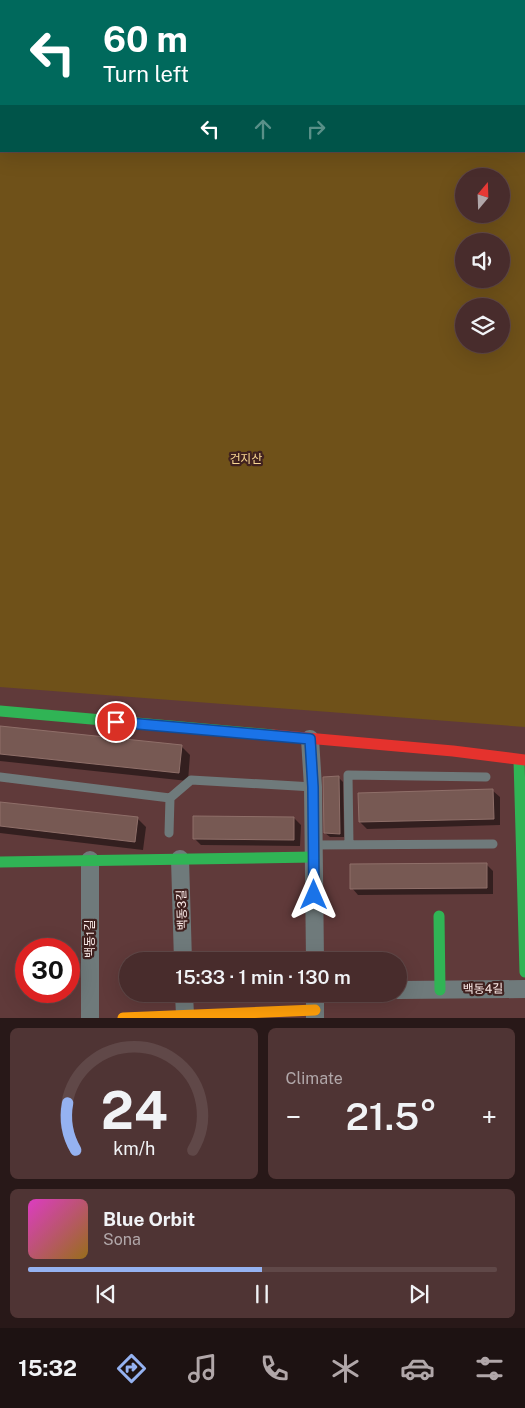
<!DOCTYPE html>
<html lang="en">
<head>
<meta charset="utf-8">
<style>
  body { margin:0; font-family:"Public Sans","Noto Sans KR",sans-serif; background:#4f3434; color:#f1f3f6; height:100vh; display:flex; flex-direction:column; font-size:19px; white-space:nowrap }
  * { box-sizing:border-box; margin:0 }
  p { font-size:16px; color:#b1a7a9 }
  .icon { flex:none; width:28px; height:28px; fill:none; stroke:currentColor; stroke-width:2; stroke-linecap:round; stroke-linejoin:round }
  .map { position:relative; height:1018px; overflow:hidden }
  .side { display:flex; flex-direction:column; gap:10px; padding:10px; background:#281818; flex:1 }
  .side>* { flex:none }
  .guide { position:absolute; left:0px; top:0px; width:525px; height:152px; box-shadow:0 5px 20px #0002,0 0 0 1px #604848; background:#00695c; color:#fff; overflow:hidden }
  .needle { width:32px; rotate:19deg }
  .buttons { position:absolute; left:455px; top:168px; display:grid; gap:10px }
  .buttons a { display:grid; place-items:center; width:55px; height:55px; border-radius:50%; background:#482c2c; box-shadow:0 5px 20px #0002,0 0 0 1px #604848; font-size:25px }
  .speed { position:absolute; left:15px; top:938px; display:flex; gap:10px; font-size:25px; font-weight:700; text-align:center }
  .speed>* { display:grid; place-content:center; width:65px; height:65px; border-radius:50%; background:#482c2c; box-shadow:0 5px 20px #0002,0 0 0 1px #604848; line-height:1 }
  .speed .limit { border:8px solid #d22; background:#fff; color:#111 }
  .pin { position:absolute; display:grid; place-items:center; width:42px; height:42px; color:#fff; margin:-21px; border:2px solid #fff; border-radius:50%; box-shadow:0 1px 5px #0007 }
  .me { position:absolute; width:55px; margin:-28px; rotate:0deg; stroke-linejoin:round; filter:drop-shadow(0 0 4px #0008) }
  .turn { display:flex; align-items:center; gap:18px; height:105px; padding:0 20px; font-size:22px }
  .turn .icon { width:65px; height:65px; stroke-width:2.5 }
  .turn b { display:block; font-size:35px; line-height:42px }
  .lanes { display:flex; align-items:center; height:48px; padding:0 20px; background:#0003; justify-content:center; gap:25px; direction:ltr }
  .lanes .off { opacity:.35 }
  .big { font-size:38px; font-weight:600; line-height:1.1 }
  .side .tile { flex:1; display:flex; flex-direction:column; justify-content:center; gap:8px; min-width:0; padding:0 18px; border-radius:8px; background:#4f3434 }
  .side .dial { align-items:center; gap:0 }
  .dial svg { height:130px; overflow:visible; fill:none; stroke:#604848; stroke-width:7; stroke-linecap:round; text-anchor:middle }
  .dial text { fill:#f1f3f6; stroke:none }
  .song { display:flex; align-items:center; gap:15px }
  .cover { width:60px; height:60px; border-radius:8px; background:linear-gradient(135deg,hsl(310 70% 55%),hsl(40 70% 35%)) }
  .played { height:5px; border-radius:2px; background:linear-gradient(90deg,#95b2f1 50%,#604848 50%) }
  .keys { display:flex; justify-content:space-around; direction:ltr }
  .heat { display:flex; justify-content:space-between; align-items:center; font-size:28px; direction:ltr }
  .side .tiles { flex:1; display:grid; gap:10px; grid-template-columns:1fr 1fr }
  .tile:last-child { grid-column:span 2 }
  .trip { position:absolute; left:119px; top:952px; width:288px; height:50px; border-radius:25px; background:#482c2c; box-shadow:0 5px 20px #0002,0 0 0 1px #604848; font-weight:600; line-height:50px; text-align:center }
  .tab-bar { display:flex; height:80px; justify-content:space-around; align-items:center; background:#1d1212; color:#b1a7a9 }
  .tab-bar .icon { width:35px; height:35px }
  .tab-bar .selected { color:#95b2f1 }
  .tab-bar b { font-size:22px; color:#f1f3f6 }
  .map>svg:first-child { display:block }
  .green { fill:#6f5119; fill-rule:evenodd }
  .shadow { fill:#0007 }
  .building { fill:#775953; stroke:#8f6f69 }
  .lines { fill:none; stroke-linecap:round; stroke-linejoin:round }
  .lane { stroke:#6f7a7b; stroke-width:9 }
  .street { stroke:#6f7a7b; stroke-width:18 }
  .fast { stroke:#30b455; stroke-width:11 }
  .slow { stroke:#ff9f0a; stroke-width:11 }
  .jam { stroke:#e5322d; stroke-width:11 }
  .route-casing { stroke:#114b97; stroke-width:12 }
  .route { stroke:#1a73e8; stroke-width:9 }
  .labels { text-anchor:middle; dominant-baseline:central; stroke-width:4.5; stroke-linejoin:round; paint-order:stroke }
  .park-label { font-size:12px; fill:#f9d793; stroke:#40211f }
  .street-label { font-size:12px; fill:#fcebe9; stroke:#40211f }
</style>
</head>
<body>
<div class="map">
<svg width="525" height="1018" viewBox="0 0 525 1018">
  <rect width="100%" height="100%" fill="#603a3a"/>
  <path class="green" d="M0 0H525V727L0 687ZM1 1H524V151H1ZM464 176H501V214H464ZM464 241H501V279H464ZM464 306H501V344H464Z"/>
  <path class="shadow" d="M0 727 182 747 190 755 188 781 0 761Z
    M339 778 343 782 344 837H330L325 833Z
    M493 791 500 797V825L367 829 360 822Z
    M0 803 137 818 146 827 143 850 0 833Z
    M294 818 301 825 300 846 201 845 194 838Z
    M486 864 493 871V894L358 895 352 888Z"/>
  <path class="building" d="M0 726 182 745 179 773 0 754Z
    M339 776 340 834 324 833 323 777Z
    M493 789 494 819 359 822 358 793Z
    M0 802 138 817 135 842 0 826Z
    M193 816 294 817V840L193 839Z
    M487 863V888L350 889V864Z"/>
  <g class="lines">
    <path class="lane" d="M0 777 170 798 191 780 313 787
      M169 833 170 798
      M314 845 493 844
      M349 845 348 775 486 777"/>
    <path class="street" d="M310 739 313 787 315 961
      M180 859 183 961
      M90 860V1018
      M398 990 525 989
      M184 994 185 1015
      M315 994V1018"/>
    <path class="fast" d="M0 711 273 735
      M519 760 525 972
      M0 862 314 857
      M439 916 440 990"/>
    <path class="slow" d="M123 1018 315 1010"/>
    <path class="jam" d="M273 735 453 751 525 760"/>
  </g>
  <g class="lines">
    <g class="route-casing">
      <path id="route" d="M116 722 310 739 313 787 314 895"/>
    </g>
    <use href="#route" class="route"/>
  </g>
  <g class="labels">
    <g class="park-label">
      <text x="246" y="459">건지산</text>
    </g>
    <g class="street-label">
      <text transform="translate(182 910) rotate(-92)">백동3길</text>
      <text transform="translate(90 939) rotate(-90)">백동1길</text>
      <text transform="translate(483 989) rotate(-1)">백동4길</text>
    </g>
  </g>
</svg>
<div class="buttons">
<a><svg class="needle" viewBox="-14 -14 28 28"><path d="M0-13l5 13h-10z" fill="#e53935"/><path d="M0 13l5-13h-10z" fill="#b1a7a9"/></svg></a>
<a><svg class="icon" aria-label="sound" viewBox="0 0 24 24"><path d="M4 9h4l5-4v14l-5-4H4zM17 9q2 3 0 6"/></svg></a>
<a><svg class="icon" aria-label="layers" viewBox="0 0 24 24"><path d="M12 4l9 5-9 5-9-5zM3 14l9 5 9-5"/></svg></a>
</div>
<div class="speed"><div class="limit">30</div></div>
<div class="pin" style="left:116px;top:722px;background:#d93025"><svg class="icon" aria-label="arrive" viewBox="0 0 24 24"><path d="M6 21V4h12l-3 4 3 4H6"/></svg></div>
<svg class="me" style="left:314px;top:895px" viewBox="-20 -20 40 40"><path d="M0-17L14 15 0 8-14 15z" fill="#1a73e8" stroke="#fff" stroke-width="4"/></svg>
<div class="trip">15:33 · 1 min · 130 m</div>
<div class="guide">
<div class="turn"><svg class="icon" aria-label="left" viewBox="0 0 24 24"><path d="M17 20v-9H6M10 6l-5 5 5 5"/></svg><div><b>60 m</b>Turn left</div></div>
<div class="lanes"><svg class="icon" aria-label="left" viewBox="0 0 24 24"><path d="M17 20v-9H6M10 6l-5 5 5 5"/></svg><svg class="icon off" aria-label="ahead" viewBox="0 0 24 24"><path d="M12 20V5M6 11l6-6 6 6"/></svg><svg class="icon off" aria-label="right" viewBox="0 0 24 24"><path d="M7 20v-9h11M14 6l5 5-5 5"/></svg></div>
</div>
</div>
<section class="side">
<div class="tiles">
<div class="tile dial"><svg viewBox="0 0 100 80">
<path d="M14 69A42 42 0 1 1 86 69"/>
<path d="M14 69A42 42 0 0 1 9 40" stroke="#95b2f1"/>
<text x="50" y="56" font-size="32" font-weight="700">24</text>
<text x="50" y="72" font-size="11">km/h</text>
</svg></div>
<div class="tile"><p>Climate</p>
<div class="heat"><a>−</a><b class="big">21.5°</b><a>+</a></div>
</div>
<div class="tile">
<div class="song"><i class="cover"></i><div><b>Blue Orbit</b><p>Sona</p></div></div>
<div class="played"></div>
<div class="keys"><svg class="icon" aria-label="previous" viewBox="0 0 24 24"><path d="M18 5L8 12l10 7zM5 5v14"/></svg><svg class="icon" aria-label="pause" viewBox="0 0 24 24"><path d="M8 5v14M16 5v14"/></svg><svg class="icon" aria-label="next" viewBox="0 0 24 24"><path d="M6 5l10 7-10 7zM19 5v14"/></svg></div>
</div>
</div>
</section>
<nav class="tab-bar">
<b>15:32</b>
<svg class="icon selected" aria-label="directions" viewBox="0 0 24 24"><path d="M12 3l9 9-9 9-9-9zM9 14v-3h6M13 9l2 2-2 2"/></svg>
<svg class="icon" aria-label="music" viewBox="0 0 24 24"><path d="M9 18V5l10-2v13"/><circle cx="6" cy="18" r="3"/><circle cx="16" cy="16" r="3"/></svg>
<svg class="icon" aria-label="phone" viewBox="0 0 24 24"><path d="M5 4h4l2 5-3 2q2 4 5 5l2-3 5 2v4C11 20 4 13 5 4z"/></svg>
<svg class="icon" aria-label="climate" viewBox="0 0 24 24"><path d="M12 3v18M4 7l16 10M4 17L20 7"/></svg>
<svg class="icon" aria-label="car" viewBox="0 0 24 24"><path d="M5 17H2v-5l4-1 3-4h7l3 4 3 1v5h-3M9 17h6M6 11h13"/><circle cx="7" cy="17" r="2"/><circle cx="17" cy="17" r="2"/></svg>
<svg class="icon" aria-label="filters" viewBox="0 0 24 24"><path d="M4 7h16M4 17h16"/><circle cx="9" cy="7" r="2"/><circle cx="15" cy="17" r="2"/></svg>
</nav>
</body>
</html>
